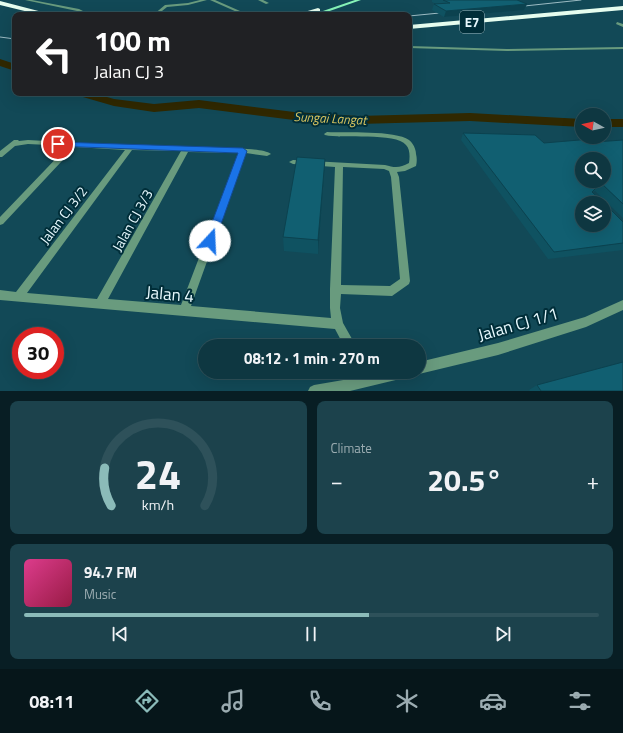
<!DOCTYPE html>
<html lang="en">
<head>
<meta charset="utf-8">
<style>
  body { margin:0; font-family:"Titillium Web",sans-serif; background:#1c424c; color:#f1f3f6; height:100vh; display:flex; flex-direction:column; font-size:15px; white-space:nowrap }
  * { box-sizing:border-box; margin:0 }
  p { font-size:13px; color:#9bacb1 }
  .icon { flex:none; width:22px; height:22px; fill:none; stroke:currentColor; stroke-width:2; stroke-linecap:round; stroke-linejoin:round }
  .map { position:relative; height:391px; overflow:hidden }
  .details { display:flex; flex-direction:column; gap:10px; padding:10px; background:#081e24; flex:1 }
  .details>* { flex:none }
  .hud { position:absolute; left:12px; top:12px; width:400px; height:84px; border-radius:8px; box-shadow:0 4px 16px #0002,0 0 0 1px #2e515a; background:#202124; color:#fff; overflow:hidden }
  .needle { width:26px; rotate:278deg }
  .tools { position:absolute; left:575px; top:108px; display:grid; gap:8px }
  .tools a { display:grid; place-items:center; width:36px; height:36px; border-radius:50%; background:#0e3741; box-shadow:0 4px 16px #0002,0 0 0 1px #2e515a; font-size:20px }
  .speed { position:absolute; left:12px; top:327px; display:flex; gap:8px; font-size:20px; font-weight:700; text-align:center }
  .speed>* { display:grid; place-content:center; width:52px; height:52px; border-radius:50%; background:#0e3741; box-shadow:0 4px 16px #0002,0 0 0 1px #2e515a; line-height:1 }
  .speed .limit { border:6px solid #d22; background:#fff; color:#111 }
  .pin { position:absolute; display:grid; place-items:center; width:34px; height:34px; color:#fff; margin:-17px; border:2px solid #fff; border-radius:50%; box-shadow:0 1px 4px #0007 }
  .me { position:absolute; width:44px; margin:-22px; rotate:20deg; stroke-linejoin:round; filter:drop-shadow(0 0 3px #0008) }
  .turn { display:flex; align-items:center; gap:14px; height:84px; padding:0 16px; font-size:18px }
  .turn .icon { width:52px; height:52px; stroke-width:2.5 }
  .turn b { display:block; font-size:28px; line-height:34px }
  .big { font-size:30px; font-weight:700; line-height:1.1 }
  .details .widget { flex:1; display:flex; flex-direction:column; justify-content:center; gap:6px; min-width:0; padding:0 14px; border-radius:8px; background:#1c424c }
  .details .dial { align-items:center; gap:0 }
  .dial svg { height:104px; overflow:visible; fill:none; stroke:#2e515a; stroke-width:7; stroke-linecap:round; text-anchor:middle }
  .dial text { fill:#f1f3f6; stroke:none }
  .song { display:flex; align-items:center; gap:12px }
  .cover { width:48px; height:48px; border-radius:6px; background:linear-gradient(135deg,hsl(330 70% 55%),hsl(340 70% 35%)) }
  .played { height:4px; border-radius:2px; background:linear-gradient(90deg,#8bbbb9 60%,#2e515a 60%) }
  .keys { display:flex; justify-content:space-around; direction:ltr }
  .heat { display:flex; justify-content:space-between; align-items:center; font-size:22px; direction:ltr }
  .details .tiles { flex:1; display:grid; gap:10px; grid-template-columns:1fr 1fr }
  .widget:last-child { grid-column:span 2 }
  .trip { position:absolute; left:198px; top:339px; width:228px; height:40px; border-radius:20px; background:#0e3741; box-shadow:0 4px 16px #0002,0 0 0 1px #2e515a; font-weight:700; line-height:40px; text-align:center }
  .dock { display:flex; height:64px; justify-content:space-around; align-items:center; background:#06161a; color:#9bacb1 }
  .dock .icon { width:28px; height:28px }
  .dock .active { color:#8bbbb9 }
  .dock b { font-size:18px; color:#f1f3f6 }
  .map>svg:first-child { display:block }
  .lines { fill:none; stroke-linecap:round; stroke-linejoin:round }
  .river { fill:#302801; fill-rule:evenodd }
  .street { fill:#699b7e; fill-rule:evenodd }
  .primary { fill:#87f4b8; fill-rule:evenodd }
  .highway { fill:#e6fdef; fill-rule:evenodd }
  .rail { stroke:#9cbbc3; stroke-width:1 }
  .wall { fill:#0f5261 }
  .shaded-wall { fill:#0c424f }
  .building { fill:#115f71; stroke:#0c424f; fill-rule:evenodd }
  .route { fill:#1a73e8; stroke:#114b97 }
  .labels { text-anchor:middle; dominant-baseline:central; stroke-width:4; stroke-linejoin:round; paint-order:stroke }
  .shield { fill:#002e39; stroke:#a2bcc3; stroke-width:1 }
  .shield-label { font-size:13px; font-weight:bold; fill:#e7f9fe }
  .far-water-label { font-size:13px; font-style:italic; fill:#dac660; stroke:#002e39 }
  .street-label { font-size:14px; fill:#e7f9fe; stroke:#002e39 }
  .near-street-label { font-size:17px; fill:#e7f9fe; stroke:#002e39 }
</style>
</head>
<body>
<div class="map">
<svg width="623" height="391" viewBox="0 0 623 391">
  <rect width="100%" height="100%" fill="#124957"/>
  <g class="lines">
    <path class="river" d="M0 59 15 64V71L0 66Z
      M74 93H93L114 99 154 104 199 100 294 112 358 116 470 113 582 119V127L470 121 358 124 294 120 199 108 154 112 114 106 76 95Z
      M604 119H623V127H604Z"/>
    <path class="street" d="M25 0H32L79 9 91 15H86L77 11Z
      M200 0H207L188 5 167 7 157 15H153L165 5 188 3Z
      M210 0H215L240 11 237 12Z
      M258 0H263L269 3 266 4Z
      M617 22 623 24V27L616 24Z
      M409 46 507 49 623 47V49L507 51 409 48Z
      M327 132C345 133 395 130 409 140 413 143 416 149 416 154 417 158 417 162 416 166L405 171 397 172 399 177 410 281 409 284 392 296 341 294 340 308 343 323 356 346H344L335 329 0 300V290L16 292 125 150 75 147 3 224 0 225V217L68 146 28 144 15 146 2 157H0V151L14 140H18L19 141 28 140C94 144 160 147 226 148 236 149 263 148 271 154L267 156 246 153 191 306 331 318 330 308V289L335 167 293 164 289 162 293 160 385 165C395 168 400 168 409 163 410 157 410 149 406 145 396 132 341 139 325 135L324 134ZM132 150 181 151 97 299 27 293ZM188 152 239 153 181 305 108 299ZM343 167 384 169 389 171 391 177 400 279 390 286 341 285Z
      M623 300V310L586 327 498 355 419 374 415 372H419V362L498 343 585 317Z
      M353 372H365L366 375 379 372H410L408 376 404 378 350 391H308L310 387 314 385 355 378Z"/>
    <path class="primary" d="M355 0H361L324 13 320 12Z"/>
    <path class="highway" d="M0 1 50 14 51 15H41L0 5Z
      M623 6V10L409 29V25Z
      M318 8 320 9V11L304 15H294Z"/>
    <path class="rail" d="M515 7 581 0
      M409 16 450 12
      M0 37 15 39"/>
  </g>
  <path class="wall" d="M432 0H517L527 4 524 10 444 17 432 10 434 4H436L432 2Z
    M463 133 544 143 595 142 623 140V218L595 191 593 192 623 222V250L548 259 461 140Z
    M325 159 324 173 318 254 284 251 283 237Z
    M537 385 623 391H530L529 390Z"/>
  <path class="shaded-wall" d="M527 4 524 10 444 17 446 11Z
    M325 159 324 173 318 254V240Z"/>
  <path class="building" d="M443 0H517L527 4 446 11 434 4 450 3Z
    M463 133 535 135 544 143 591 139 595 142 623 140V204L601 183 592 192 604 203H582V225H604V203L623 222V243L554 252ZM582 159H604V181H582Z
    M297 157 325 159 318 240 283 237Z
    M623 362V391H541L537 385Z"/>
  <path class="route" d="M58 142 243 148 247 151 215 241 214 244 210 245 206 244 205 241 238 153 55 146 54 144Z"/>
  <g class="labels">
    <rect class="shield" x="460" y="11" width="24" height="22" rx="3"/>
    <g class="shield-label">
      <text x="472" y="22">E7</text>
    </g>
    <g class="far-water-label">
      <text transform="translate(330 118) rotate(3)">Sungai Langat</text>
    </g>
    <g class="street-label">
      <text transform="translate(63 215) rotate(-53)">Jalan CJ 3/2</text>
      <text transform="translate(132 220) rotate(-61)">Jalan CJ 3/3</text>
    </g>
    <g class="near-street-label">
      <text transform="translate(170 294) rotate(5)">Jalan 4</text>
      <text transform="translate(518 324) rotate(-16)">Jalan CJ 1/1</text>
    </g>
  </g>
</svg>
<div class="tools">
<a><svg class="needle" viewBox="-14 -14 28 28"><path d="M0-13l5 13h-10z" fill="#e53935"/><path d="M0 13l5-13h-10z" fill="#9bacb1"/></svg></a>
<a><svg class="icon" aria-label="search" viewBox="0 0 24 24"><circle cx="10" cy="10" r="6"/><path d="M15 15l6 6"/></svg></a>
<a><svg class="icon" aria-label="layers" viewBox="0 0 24 24"><path d="M12 4l9 5-9 5-9-5zM3 14l9 5 9-5"/></svg></a>
</div>
<div class="speed"><div class="limit">30</div></div>
<div class="pin" style="left:58px;top:144px;background:#d93025"><svg class="icon" aria-label="arrive" viewBox="0 0 24 24"><path d="M6 21V4h12l-3 4 3 4H6"/></svg></div>
<svg class="me" style="left:210px;top:241px" viewBox="-20 -20 40 40"><circle r="19" fill="#fff"/><path d="M0-13L10 11 0 6-10 11z" fill="#1a73e8"/></svg>
<div class="trip">08:12 · 1 min · 270 m</div>
<div class="hud">
<div class="turn"><svg class="icon" aria-label="left" viewBox="0 0 24 24"><path d="M17 20v-9H6M10 6l-5 5 5 5"/></svg><div><b>100 m</b>Jalan CJ 3</div></div>
</div>
</div>
<section class="details">
<div class="tiles">
<div class="widget dial"><svg viewBox="0 0 100 80">
<path d="M14 69A42 42 0 1 1 86 69"/>
<path d="M14 69A42 42 0 0 1 9 40" stroke="#8bbbb9"/>
<text x="50" y="56" font-size="32" font-weight="700">24</text>
<text x="50" y="72" font-size="11">km/h</text>
</svg></div>
<div class="widget"><p>Climate</p>
<div class="heat"><a>−</a><b class="big">20.5°</b><a>+</a></div>
</div>
<div class="widget">
<div class="song"><i class="cover"></i><div><b>94.7 FM</b><p>Music</p></div></div>
<div class="played"></div>
<div class="keys"><svg class="icon" aria-label="previous" viewBox="0 0 24 24"><path d="M18 5L8 12l10 7zM5 5v14"/></svg><svg class="icon" aria-label="pause" viewBox="0 0 24 24"><path d="M8 5v14M16 5v14"/></svg><svg class="icon" aria-label="next" viewBox="0 0 24 24"><path d="M6 5l10 7-10 7zM19 5v14"/></svg></div>
</div>
</div>
</section>
<nav class="dock">
<b>08:11</b>
<svg class="icon active" aria-label="directions" viewBox="0 0 24 24"><path d="M12 3l9 9-9 9-9-9zM9 14v-3h6M13 9l2 2-2 2"/></svg>
<svg class="icon" aria-label="music" viewBox="0 0 24 24"><path d="M9 18V5l10-2v13"/><circle cx="6" cy="18" r="3"/><circle cx="16" cy="16" r="3"/></svg>
<svg class="icon" aria-label="phone" viewBox="0 0 24 24"><path d="M5 4h4l2 5-3 2q2 4 5 5l2-3 5 2v4C11 20 4 13 5 4z"/></svg>
<svg class="icon" aria-label="climate" viewBox="0 0 24 24"><path d="M12 3v18M4 7l16 10M4 17L20 7"/></svg>
<svg class="icon" aria-label="car" viewBox="0 0 24 24"><path d="M5 17H2v-5l4-1 3-4h7l3 4 3 1v5h-3M9 17h6M6 11h13"/><circle cx="7" cy="17" r="2"/><circle cx="17" cy="17" r="2"/></svg>
<svg class="icon" aria-label="filters" viewBox="0 0 24 24"><path d="M4 7h16M4 17h16"/><circle cx="9" cy="7" r="2"/><circle cx="15" cy="17" r="2"/></svg>
</nav>
</body>
</html>
